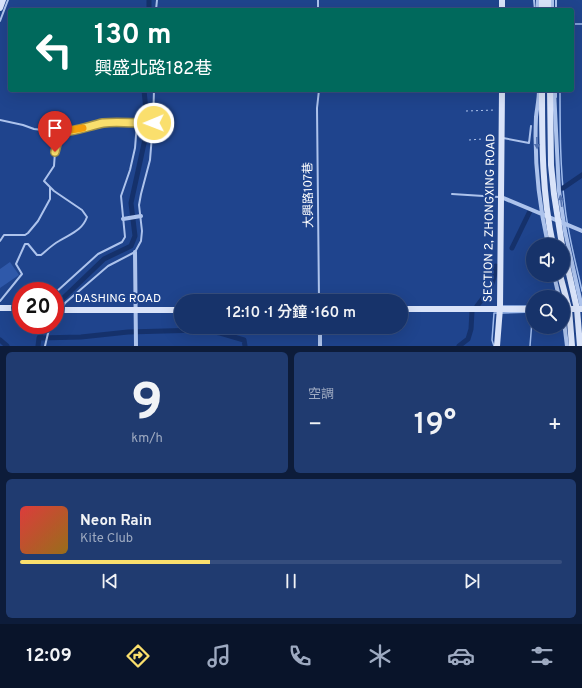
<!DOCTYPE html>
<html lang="zh-TW">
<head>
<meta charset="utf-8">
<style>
  body { margin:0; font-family:Overpass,"Noto Sans TC",sans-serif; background:#203b70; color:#f1f3f6; height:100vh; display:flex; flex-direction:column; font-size:15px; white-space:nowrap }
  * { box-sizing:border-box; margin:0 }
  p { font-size:13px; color:#9eaac1 }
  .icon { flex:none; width:22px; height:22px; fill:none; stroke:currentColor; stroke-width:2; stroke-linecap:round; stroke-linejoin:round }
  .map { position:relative; height:346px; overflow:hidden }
  .side { display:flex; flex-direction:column; gap:6px; padding:6px; background:#0d1c3a; flex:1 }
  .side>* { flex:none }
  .guide { position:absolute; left:8px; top:8px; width:566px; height:84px; border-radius:4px; box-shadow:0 4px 16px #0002,0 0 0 1px #364e7e; background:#00695c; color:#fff; overflow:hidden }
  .controls { position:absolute; left:526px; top:238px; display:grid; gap:8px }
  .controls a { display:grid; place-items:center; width:44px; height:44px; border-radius:50%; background:#17336a; box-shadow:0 4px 16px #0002,0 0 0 1px #364e7e; font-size:20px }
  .speed { position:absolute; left:12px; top:282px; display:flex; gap:8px; font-size:20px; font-weight:700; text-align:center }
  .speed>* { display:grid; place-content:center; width:52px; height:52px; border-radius:50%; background:#17336a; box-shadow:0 4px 16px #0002,0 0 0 1px #364e7e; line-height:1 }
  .speed .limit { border:6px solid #d22; background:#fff; color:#111 }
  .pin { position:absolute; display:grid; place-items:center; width:34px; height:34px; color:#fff; margin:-41px -17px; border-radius:50% 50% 50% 0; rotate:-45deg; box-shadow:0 0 4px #0007 }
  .pin .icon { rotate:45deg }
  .me { position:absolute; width:44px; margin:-22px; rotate:269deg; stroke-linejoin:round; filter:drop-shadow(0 0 3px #0008) }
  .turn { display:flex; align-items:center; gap:14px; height:84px; padding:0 20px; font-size:18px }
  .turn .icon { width:52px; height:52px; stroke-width:2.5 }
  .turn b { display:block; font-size:28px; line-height:34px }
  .big { font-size:30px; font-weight:600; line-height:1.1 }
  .side .widget { flex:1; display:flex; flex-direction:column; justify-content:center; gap:6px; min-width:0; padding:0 14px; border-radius:6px; background:#203b70 }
  .side .dial { align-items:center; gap:0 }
  .dial b { font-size:52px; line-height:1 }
  .song { display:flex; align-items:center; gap:12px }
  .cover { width:48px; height:48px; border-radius:6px; background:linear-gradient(135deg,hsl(0 70% 55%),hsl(40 70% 35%)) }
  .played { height:4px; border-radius:2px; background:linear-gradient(90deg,#fadf6d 35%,#364e7e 35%) }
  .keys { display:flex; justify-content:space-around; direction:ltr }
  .heat { display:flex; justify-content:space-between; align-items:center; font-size:22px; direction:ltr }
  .side .tiles { flex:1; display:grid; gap:6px; grid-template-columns:1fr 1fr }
  .widget:last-child { grid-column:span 2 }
  .trip { position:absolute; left:174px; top:294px; width:234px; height:40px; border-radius:20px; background:#17336a; box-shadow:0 4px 16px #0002,0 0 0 1px #364e7e; font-weight:600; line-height:40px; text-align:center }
  .tab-bar { display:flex; height:64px; justify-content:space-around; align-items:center; background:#09142a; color:#9eaac1 }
  .tab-bar .icon { width:28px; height:28px }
  .tab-bar .selected { color:#fadf6d }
  .tab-bar b { font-size:18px; color:#f1f3f6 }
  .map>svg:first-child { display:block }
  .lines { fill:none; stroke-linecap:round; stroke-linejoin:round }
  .stream { stroke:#a0bced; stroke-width:1.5 }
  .canal { stroke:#15316b; stroke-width:5 }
  .building { fill:#2f59aa }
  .path { stroke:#adc3ec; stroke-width:1; stroke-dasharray:2 3; stroke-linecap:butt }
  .lane { stroke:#adc3ec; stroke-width:2 }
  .street { stroke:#adc3ec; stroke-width:4 }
  .secondary { stroke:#d9e3f9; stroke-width:6 }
  .oneway { fill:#5170ae }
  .route-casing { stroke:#a29147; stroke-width:10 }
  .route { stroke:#fadf6d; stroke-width:7 }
  .slow { stroke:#f59e0b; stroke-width:7 }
  .labels { text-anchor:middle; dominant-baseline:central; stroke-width:4; stroke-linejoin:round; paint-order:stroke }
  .street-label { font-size:12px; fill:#fff; stroke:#1f448d }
</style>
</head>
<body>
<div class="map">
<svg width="582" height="346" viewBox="0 0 582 346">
  <rect width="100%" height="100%" fill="#1f448d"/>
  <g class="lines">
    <path class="stream" d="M572 24H582
      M560 90C560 129 560 168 565 207 568 235 576 263 582 291
      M503 306H533
      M501 313 533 312
      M494 346 492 340 494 313H497
      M530 346 532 321 530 312"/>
    <path class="canal" d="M149 10V0
      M563 188 582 175
      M512 248 530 211
      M55 306 104 259 131 246 135 236 131 203 145 139 147 121 144 90
      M477 306C488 292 494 285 496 266
      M39 338 81 337 128 332 201 330 220 333 244 340 245 346
      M0 340 7 346
      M38 346 39 338 45 325
      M459 346 468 339 471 329 472 311"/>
  </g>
  <path class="building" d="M10 262 19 275 0 288V269Z"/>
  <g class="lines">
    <path class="path" d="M534 90V95
      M466 111 496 110
      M469 140 496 138"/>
    <path class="lane" d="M318 0V10
      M534 0 535 10
      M556 0V10
      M156 10 157 0
      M0 21 8 0
      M319 90 317 108 319 301
      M556 97V90
      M0 120 23 125 34 129 60 132 103 123 122 122 133 123H153
      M503 138 529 143 531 126
      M452 194 499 197
      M0 241 4 235H25L28 233 38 221 50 199V187
      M55 293 98 254 122 242 125 237 121 196 130 170 135 148 137 123
      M0 301 22 274 16 264 25 244H28L37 255H41C47 250 52 245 59 241 70 234 82 231 87 217L82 210 54 191 44 181 54 166 55 152 60 132
      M55 316 61 310 65 303 108 266 135 252 141 241 142 231 139 205 141 194 150 160 153 123 154 90
      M45 346 50 325"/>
    <path class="street" d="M538 0V10
      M552 0V10
      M539 90C539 99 537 108 536 117 534 160 539 204 548 245
      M554 90 559 191 565 231 582 308
      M501 197 582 231
      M123 219 141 216
      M135 252 136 346
      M554 275 559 297
      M563 314 567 346
      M320 327V346"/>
    <path class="secondary" d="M548 0V10
      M0 8 3 0
      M502 10V0
      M542 10V0
      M542 90C542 142 542 194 553 245
      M550 90 551 165 554 194 562 245
      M563 247 577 309 580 346
      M560 275 569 309 572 346
      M0 308H21
      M401 309H533
      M563 309H582
      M55 310H181
      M497 346 500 308 502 90"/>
  </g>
  <defs><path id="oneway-solid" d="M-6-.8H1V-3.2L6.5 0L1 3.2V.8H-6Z"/></defs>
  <g class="oneway">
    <use href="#oneway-solid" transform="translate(537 143) rotate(89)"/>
    <use href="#oneway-solid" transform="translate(561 201) rotate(-98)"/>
  </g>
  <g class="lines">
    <g class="route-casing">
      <path id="route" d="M55 152 60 132C74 132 89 126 103 123 120 121 137 124 154 123"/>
    </g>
    <use href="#route" class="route"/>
    <path class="slow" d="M60 132 83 128"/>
  </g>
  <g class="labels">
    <g class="street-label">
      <text transform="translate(309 195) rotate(-91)">大興路107巷</text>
      <text transform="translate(490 218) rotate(-89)">SECTION 2, ZHONGXING ROAD</text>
      <text x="118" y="299">DASHING ROAD</text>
    </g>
  </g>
</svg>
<div class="controls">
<a><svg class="icon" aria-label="sound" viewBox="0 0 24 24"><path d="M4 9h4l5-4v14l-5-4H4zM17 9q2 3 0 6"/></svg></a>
<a><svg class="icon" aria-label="search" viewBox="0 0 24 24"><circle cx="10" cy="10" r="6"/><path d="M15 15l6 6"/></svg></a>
</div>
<div class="speed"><div class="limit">20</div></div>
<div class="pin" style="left:55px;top:152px;background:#d93025"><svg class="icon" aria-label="arrive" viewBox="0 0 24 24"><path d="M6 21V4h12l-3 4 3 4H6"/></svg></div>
<svg class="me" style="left:154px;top:123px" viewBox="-20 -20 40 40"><circle r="17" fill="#fadf6d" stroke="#fff" stroke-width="3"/><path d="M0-11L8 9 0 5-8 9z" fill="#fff"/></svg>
<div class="trip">12:10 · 1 分鐘 · 160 m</div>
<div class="guide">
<div class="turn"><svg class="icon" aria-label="left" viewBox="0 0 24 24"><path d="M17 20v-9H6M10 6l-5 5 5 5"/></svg><div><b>130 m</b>興盛北路182巷</div></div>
</div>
</div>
<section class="side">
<div class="tiles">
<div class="widget dial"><b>9</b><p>km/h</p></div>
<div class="widget"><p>空調</p>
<div class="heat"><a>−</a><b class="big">19°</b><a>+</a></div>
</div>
<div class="widget">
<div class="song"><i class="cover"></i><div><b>Neon Rain</b><p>Kite Club</p></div></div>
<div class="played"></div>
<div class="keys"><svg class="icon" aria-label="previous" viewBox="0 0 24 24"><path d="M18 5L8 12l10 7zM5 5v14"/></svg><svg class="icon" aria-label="pause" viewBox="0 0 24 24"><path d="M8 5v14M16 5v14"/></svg><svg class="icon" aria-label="next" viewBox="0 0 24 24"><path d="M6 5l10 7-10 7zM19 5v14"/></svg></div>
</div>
</div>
</section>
<nav class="tab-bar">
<b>12:09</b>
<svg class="icon selected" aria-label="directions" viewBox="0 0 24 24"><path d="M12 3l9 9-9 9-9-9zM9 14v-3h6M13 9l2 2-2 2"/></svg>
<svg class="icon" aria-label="music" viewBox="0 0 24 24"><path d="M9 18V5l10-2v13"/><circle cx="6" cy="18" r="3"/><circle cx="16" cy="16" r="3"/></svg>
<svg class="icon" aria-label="phone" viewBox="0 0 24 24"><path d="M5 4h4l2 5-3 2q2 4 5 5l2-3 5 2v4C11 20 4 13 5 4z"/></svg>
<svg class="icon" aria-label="climate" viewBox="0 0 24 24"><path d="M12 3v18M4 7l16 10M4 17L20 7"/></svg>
<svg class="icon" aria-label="car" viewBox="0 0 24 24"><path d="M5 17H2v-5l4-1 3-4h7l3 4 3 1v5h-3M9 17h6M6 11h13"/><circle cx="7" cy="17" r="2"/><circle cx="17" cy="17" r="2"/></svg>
<svg class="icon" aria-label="filters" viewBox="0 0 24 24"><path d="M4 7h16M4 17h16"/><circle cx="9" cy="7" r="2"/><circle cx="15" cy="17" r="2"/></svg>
</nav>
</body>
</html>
